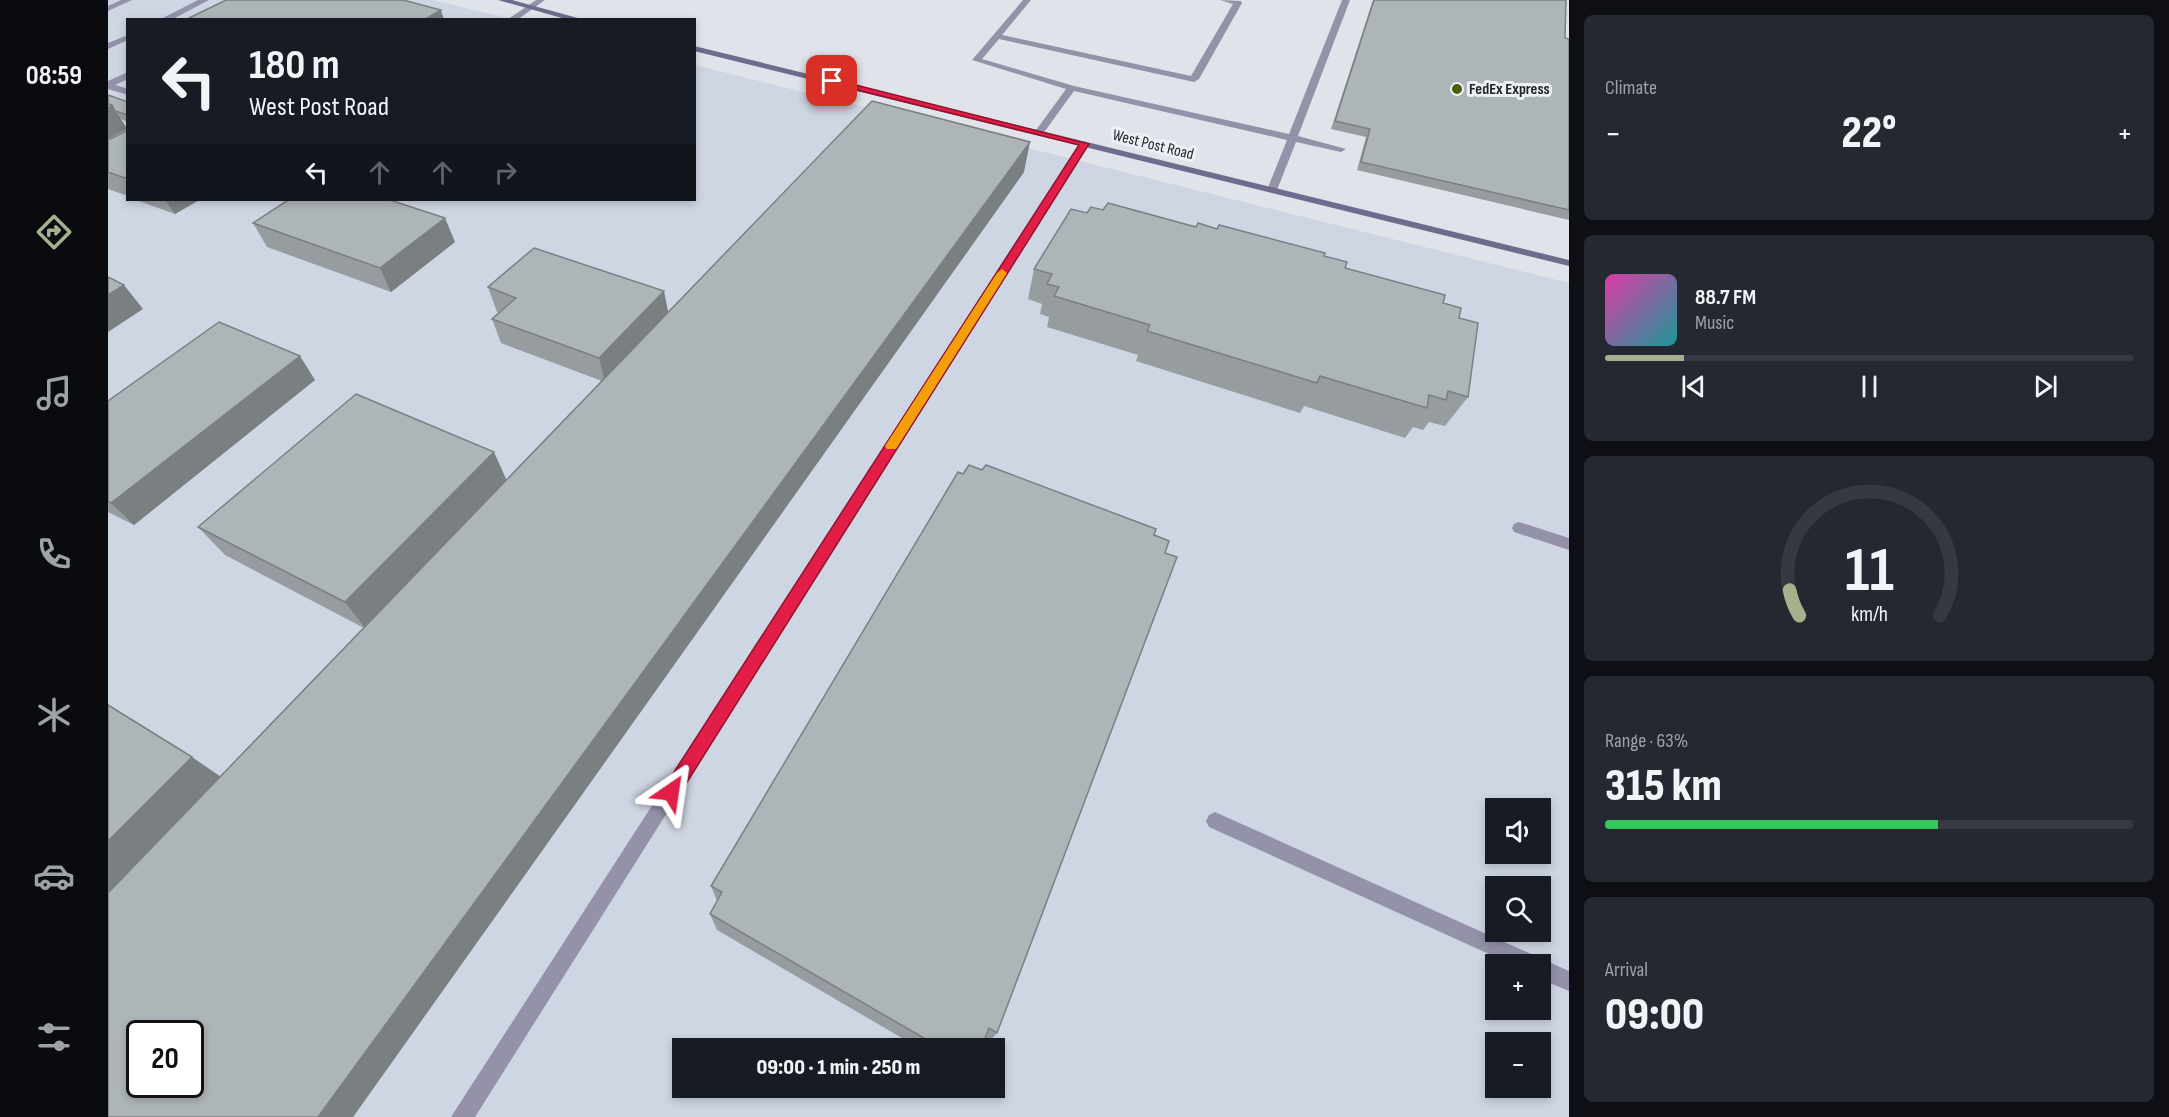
<!DOCTYPE html>
<html lang="en">
<head>
<meta charset="utf-8">
<style>
  body { margin:0; font-family:"Sofia Sans Condensed",sans-serif; background:#242831; color:#f1f3f6; height:100vh; display:flex; flex-direction:column; font-size:22px; white-space:nowrap }
  * { box-sizing:border-box; margin:0 }
  p { font-size:20px; color:#9ea1a6 }
  .icon { flex:none; width:33px; height:33px; fill:none; stroke:currentColor; stroke-width:2; stroke-linecap:round; stroke-linejoin:round }
  .map { position:relative; flex:1; overflow:hidden }
  .details { display:flex; flex-direction:column; gap:15px; padding:15px; background:#0d0f14; width:600px }
  .details>* { flex:none }
  .banner { position:absolute; left:18px; top:18px; width:570px; height:183px; border-radius:0px; box-shadow:0 3px 9px #0003; background:#171b24; color:#f1f3f6; overflow:hidden }
  .buttons { position:absolute; left:1377px; top:798px; display:grid; gap:12px }
  .buttons a { display:grid; place-items:center; width:66px; height:66px; border-radius:0px; background:#171b24; box-shadow:0 3px 9px #0003; font-size:30px }
  .speed { position:absolute; left:18px; top:1020px; display:flex; gap:12px; font-size:30px; font-weight:700; text-align:center }
  .speed>* { display:grid; place-content:center; width:78px; height:78px; border-radius:50%; background:#171b24; box-shadow:0 3px 9px #0003; line-height:1 }
  .speed .limit { border:3px solid #111; border-radius:9px; background:#fff; color:#111 }
  .pin { position:absolute; display:grid; place-items:center; width:51px; height:51px; color:#fff; margin:-26px; border-radius:12px; box-shadow:0 3px 9px #0006 }
  .me { position:absolute; width:66px; margin:-33px; rotate:32deg; stroke-linejoin:round; filter:drop-shadow(0 0 4px #0008) }
  .turn { display:flex; align-items:center; gap:21px; height:126px; padding:0 24px; font-size:27px }
  .turn .icon { width:78px; height:78px; stroke-width:2.5 }
  .turn b { display:block; font-size:42px; line-height:51px }
  .lanes { display:flex; align-items:center; height:57px; padding:0 24px; background:#0003; justify-content:center; gap:30px; direction:ltr }
  .lanes .off { opacity:.35 }
  .big { font-size:45px; font-weight:800; line-height:1.1 }
  .details .card { flex:1; display:flex; flex-direction:column; justify-content:center; gap:9px; min-width:0; padding:0 21px; border-radius:9px; background:#242831 }
  .details .dial { align-items:center; gap:0 }
  .dial svg { height:156px; overflow:visible; fill:none; stroke:#363941; stroke-width:7; stroke-linecap:round; text-anchor:middle }
  .dial text { fill:#f1f3f6; stroke:none }
  .song { display:flex; align-items:center; gap:18px }
  .cover { width:72px; height:72px; border-radius:9px; background:linear-gradient(135deg,hsl(320 70% 55%),hsl(180 70% 35%)) }
  .played { height:6px; border-radius:3px; background:linear-gradient(90deg,#a5b18c 15%,#363941 15%) }
  .keys { display:flex; justify-content:space-around; direction:ltr }
  .heat { display:flex; justify-content:space-between; align-items:center; font-size:33px; direction:ltr }
  .charge { height:9px; border-radius:4px; background:linear-gradient(90deg,#34c759 63%,#363941 0) }
  .trip { position:absolute; left:564px; top:1038px; width:333px; height:60px; border-radius:0px; background:#171b24; box-shadow:0 3px 9px #0003; font-weight:800; line-height:60px; text-align:center }
  main { display:flex; flex:1; min-height:0 }
  .menu { display:flex; flex-direction:column; width:108px; justify-content:space-around; align-items:center; background:#090b0e; color:#9ea1a6 }
  .menu .icon { width:42px; height:42px }
  .menu .active { color:#a5b18c }
  .menu b { font-size:27px; color:#f1f3f6 }
  .map>svg:first-child { display:block }
  .built { fill:#cfd6e3; fill-rule:evenodd }
  .lines { fill:none; stroke-linecap:round; stroke-linejoin:round }
  .lane { fill:#9492a9; fill-rule:evenodd }
  .street { fill:#9492a9; fill-rule:evenodd }
  .secondary { fill:#6e6b8c; fill-rule:evenodd }
  .wall { fill:#969c9f }
  .shaded-wall { fill:#7a7f82 }
  .building { fill:#aeb5b9; stroke:#7a7f82; stroke-width:1.5; fill-rule:evenodd }
  .route { fill:#e11d48; stroke:#92132f; stroke-width:1.5 }
  .slow { fill:#f59e0b }
  .poi-dot { fill:#49600b; stroke:#edf0f7; stroke-width:2 }
  .labels { text-anchor:middle; dominant-baseline:central; stroke-width:6; stroke-linejoin:round; paint-order:stroke }
  .far-poi-label { font-size:16px; font-weight:bold; fill:#222426; stroke:#edf0f7; text-anchor:start }
  .far-street-label { font-size:16px; fill:#222426; stroke:#edf0f7 }
</style>
</head>
<body>
<main>
<nav class="menu">
<b>08:59</b>
<svg class="icon active" aria-label="directions" viewBox="0 0 24 24"><path d="M12 3l9 9-9 9-9-9zM9 14v-3h6M13 9l2 2-2 2"/></svg>
<svg class="icon" aria-label="music" viewBox="0 0 24 24"><path d="M9 18V5l10-2v13"/><circle cx="6" cy="18" r="3"/><circle cx="16" cy="16" r="3"/></svg>
<svg class="icon" aria-label="phone" viewBox="0 0 24 24"><path d="M5 4h4l2 5-3 2q2 4 5 5l2-3 5 2v4C11 20 4 13 5 4z"/></svg>
<svg class="icon" aria-label="climate" viewBox="0 0 24 24"><path d="M12 3v18M4 7l16 10M4 17L20 7"/></svg>
<svg class="icon" aria-label="car" viewBox="0 0 24 24"><path d="M5 17H2v-5l4-1 3-4h7l3 4 3 1v5h-3M9 17h6M6 11h13"/><circle cx="7" cy="17" r="2"/><circle cx="17" cy="17" r="2"/></svg>
<svg class="icon" aria-label="filters" viewBox="0 0 24 24"><path d="M4 7h16M4 17h16"/><circle cx="9" cy="7" r="2"/><circle cx="15" cy="17" r="2"/></svg>
</nav>
<div class="map">
<svg width="1461" height="1117" viewBox="0 0 1461 1117">
  <rect width="100%" height="100%" fill="#e0e3ea"/>
  <path class="built" d="M0 0H325L403 19 20 20V200H586L587 65 1461 283V1117H0ZM1388 808H1432V854H1388ZM1388 886H1432V932H1388ZM1388 964H1432V1010H1388ZM32 1034H82V1084H32ZM1388 1042H1432V1088H1388ZM574 1048H886V1088H574Z"/>
  <g class="lines">
    <path class="lane" d="M13 0H24L0 11V6Z
      M428 0H437L409 20H399Z
      M915 0H923L894 35 1083 76 1125 4 1112 0 1133 1 1134 3 1091 79 1086 82 891 39 874 59 966 86 1181 134 1234 0H1242L1190 136 1238 149 1233 152 1188 142 1169 190 1164 193 1159 190 1179 140 966 91 934 135H928L926 133 958 89 864 60Z
      M20 72V79L7 85 20 89V95L0 89V81Z
      M976 141 981 144 367 1117H343L971 144Z
      M1411 522 1461 538V550L1406 532 1404 528 1406 524Z
      M1107 812 1461 971V991L1432 979V964H1403L1101 827 1098 821 1101 815Z"/>
    <path class="street" d="M90 0H101L63 20H51Z
      M20 35V40L0 49V43Z"/>
    <path class="secondary" d="M390 0H404L477 20H461Z
      M586 46 1461 260V266L586 51Z"/>
  </g>
  <path class="wall" d="M1265 0H1458L1457 38 1461 39V220L1249 170 1258 137 1223 129Z
    M0 95 20 102V122L13 119 19 129 0 139Z
    M20 130V196L0 189V140Z
    M916 172 245 1117H0L113 777 256 628 117 555 90 527 399 480 494 381 393 343 384 319 391 312H389L380 287 560 313Z
    M28 200H91L67 214Z
    M995 210 1088 227 1216 256 1237 268 1335 303 1351 318 1360 397 1337 426 1321 422 1315 430 1305 427 1297 438 1196 406 1192 413 1028 361 1030 355 939 327 941 317 932 314 934 304 920 299 926 269 979 213Z
    M145 223 347 242 283 292 159 247Z
    M207 380 26 525 0 512V401Z
    M1046 535 1057 553 889 1033 880 1043 876 1041 873 1048H811L609 930 602 914 609 901 603 886Z"/>
  <path class="shaded-wall" d="M333 10 336 20H316Z
    M4 105 19 129 0 139V107Z
    M922 142 916 172 245 1117H210Z
    M57 200H91L67 214Z
    M337 218 347 242 283 292 272 268Z
    M16 285 35 309 0 332V295Z
    M556 291 561 316 497 382 491 358Z
    M192 356 207 380 26 525 3 503Z
    M386 452 399 481 258 629 237 602Z
    M84 757 116 779 0 898V841Z"/>
  <path class="building" d="M118 0H295L333 10 316 20H77Z
    M1266 0H1458L1457 38 1461 39V210L1253 162 1262 129 1227 121Z
    M0 95 20 102V115L7 111 4 105 0 104Z
    M764 101 922 142 210 1117H0V893ZM32 1034H82V1084H32Z
    M20 130V179L0 172V140Z
    M180 200H282L337 218 272 268 145 223Z
    M1000 203 1088 227 1090 223 1109 229 1111 225 1217 253 1216 256 1239 262 1237 268 1337 295 1335 303 1353 308 1351 318 1370 323 1360 397 1340 391 1338 400 1321 395 1319 408 1212 376 1209 383 1039 331 1042 325 946 296 951 287 939 284 944 274 926 269 963 209 979 213 983 207 995 210Z
    M426 248 556 291 491 358 384 319 408 298 380 287Z
    M0 277 16 285 0 295Z
    M111 322 192 356 3 503 0 501V401Z
    M248 394 386 452 237 602 90 527Z
    M861 465 874 470 878 465 1048 529 1046 535 1061 541 1057 553 1069 557 889 1033 881 1028 873 1048H861L851 1042 848 1048H833L602 914 614 892 603 886 850 472 855 474Z
    M0 705 84 757 0 841Z"/>
  <path class="route" d="M724 79 981 144 569 798 563 800 557 798 555 792 557 786 971 145 721 83 720 81Z"/>
  <path class="slow" d="M894 269 899 273 788 449H779L777 446 779 443 889 273Z"/>
  <circle class="poi-dot" cx="1349" cy="89" r="6"/>
  <g class="labels">
    <g class="far-poi-label">
      <text x="1361" y="89">FedEx Express</text>
    </g>
    <g class="far-street-label">
      <text transform="translate(1045 145) rotate(14)">West Post Road</text>
    </g>
  </g>
</svg>
<div class="buttons">
<a><svg class="icon" aria-label="sound" viewBox="0 0 24 24"><path d="M4 9h4l5-4v14l-5-4H4zM17 9q2 3 0 6"/></svg></a>
<a><svg class="icon" aria-label="search" viewBox="0 0 24 24"><circle cx="10" cy="10" r="6"/><path d="M15 15l6 6"/></svg></a>
<a>+</a>
<a>−</a>
</div>
<div class="speed"><div class="limit">20</div></div>
<div class="pin" style="left:724px;top:81px;background:#d93025"><svg class="icon" aria-label="arrive" viewBox="0 0 24 24"><path d="M6 21V4h12l-3 4 3 4H6"/></svg></div>
<svg class="me" style="left:563px;top:792px" viewBox="-20 -20 40 40"><path d="M0-17L14 15 0 8-14 15z" fill="#e11d48" stroke="#fff" stroke-width="4"/></svg>
<div class="trip">09:00 · 1 min · 250 m</div>
<div class="banner">
<div class="turn"><svg class="icon" aria-label="left" viewBox="0 0 24 24"><path d="M17 20v-9H6M10 6l-5 5 5 5"/></svg><div><b>180 m</b>West Post Road</div></div>
<div class="lanes"><svg class="icon" aria-label="left" viewBox="0 0 24 24"><path d="M17 20v-9H6M10 6l-5 5 5 5"/></svg><svg class="icon off" aria-label="ahead" viewBox="0 0 24 24"><path d="M12 20V5M6 11l6-6 6 6"/></svg><svg class="icon off" aria-label="ahead" viewBox="0 0 24 24"><path d="M12 20V5M6 11l6-6 6 6"/></svg><svg class="icon off" aria-label="right" viewBox="0 0 24 24"><path d="M7 20v-9h11M14 6l5 5-5 5"/></svg></div>
</div>
</div>
<section class="details">
<div class="card"><p>Climate</p>
<div class="heat"><a>−</a><b class="big">22°</b><a>+</a></div>
</div>
<div class="card">
<div class="song"><i class="cover"></i><div><b>88.7 FM</b><p>Music</p></div></div>
<div class="played"></div>
<div class="keys"><svg class="icon" aria-label="previous" viewBox="0 0 24 24"><path d="M18 5L8 12l10 7zM5 5v14"/></svg><svg class="icon" aria-label="pause" viewBox="0 0 24 24"><path d="M8 5v14M16 5v14"/></svg><svg class="icon" aria-label="next" viewBox="0 0 24 24"><path d="M6 5l10 7-10 7zM19 5v14"/></svg></div>
</div>
<div class="card dial"><svg viewBox="0 0 100 80">
<path d="M14 69A42 42 0 1 1 86 69"/>
<path d="M14 69A42 42 0 0 1 9 56" stroke="#a5b18c"/>
<text x="50" y="56" font-size="32" font-weight="700">11</text>
<text x="50" y="72" font-size="11">km/h</text>
</svg></div>
<div class="card"><p>Range · 63%</p><b class="big">315 km</b><div class="charge"></div></div>
<div class="card"><p>Arrival</p><b class="big">09:00</b></div>
</section>
</main>
</body>
</html>
